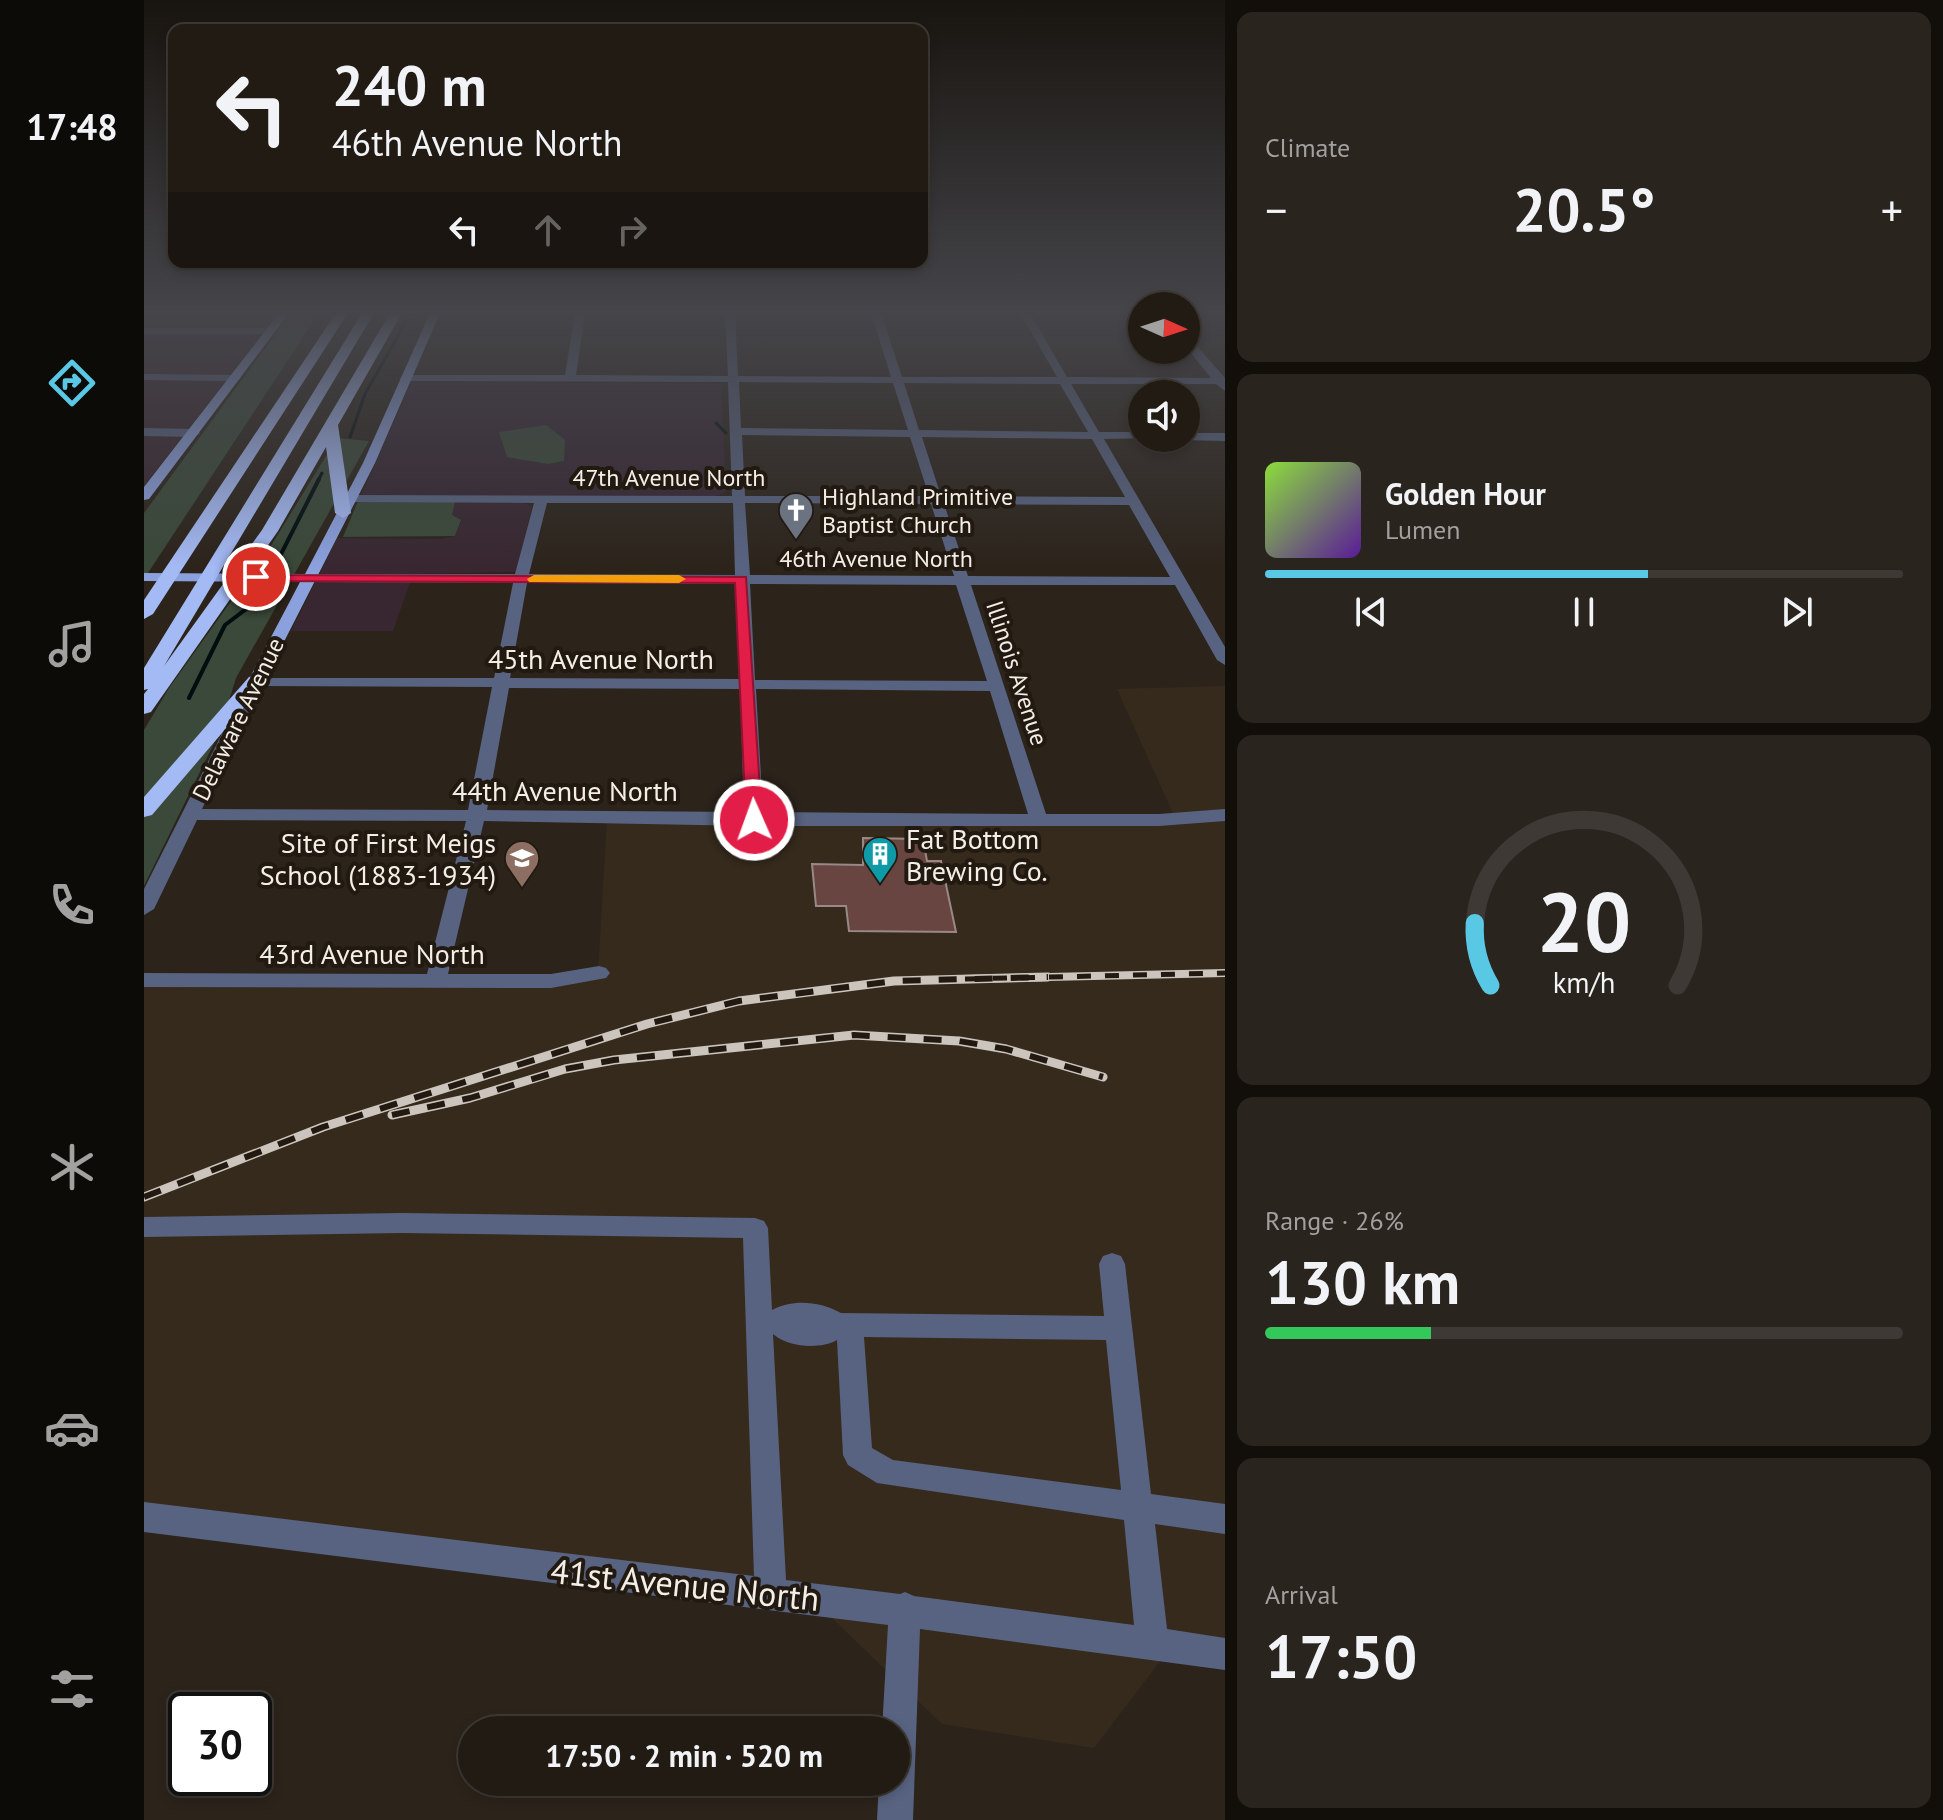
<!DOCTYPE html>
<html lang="en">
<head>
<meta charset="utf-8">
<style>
  body { margin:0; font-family:"PT Sans",sans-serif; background:#29241d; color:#f1f3f6; height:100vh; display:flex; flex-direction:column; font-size:30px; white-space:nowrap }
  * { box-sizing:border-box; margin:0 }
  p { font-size:26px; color:#a2a1a0 }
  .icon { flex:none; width:44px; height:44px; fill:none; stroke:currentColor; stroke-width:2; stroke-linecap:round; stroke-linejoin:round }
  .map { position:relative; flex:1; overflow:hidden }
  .drawer { display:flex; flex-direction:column; gap:12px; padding:12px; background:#120f0b; width:718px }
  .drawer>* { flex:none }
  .hud { position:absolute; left:24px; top:24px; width:760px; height:244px; border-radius:16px; box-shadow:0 4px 12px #0003,0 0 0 2px #3e3934; background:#211b14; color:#f1f3f6; overflow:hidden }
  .needle { width:52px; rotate:93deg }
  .buttons { position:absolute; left:984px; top:292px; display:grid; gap:16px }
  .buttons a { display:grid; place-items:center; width:72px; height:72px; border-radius:50%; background:#211b14; box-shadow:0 4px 12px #0003,0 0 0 2px #3e3934; font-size:40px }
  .speed { position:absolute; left:24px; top:1692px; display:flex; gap:16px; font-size:40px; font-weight:700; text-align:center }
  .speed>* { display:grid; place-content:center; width:104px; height:104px; border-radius:50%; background:#211b14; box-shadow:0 4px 12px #0003,0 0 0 2px #3e3934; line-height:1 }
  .speed .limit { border:4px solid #111; border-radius:12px; background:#fff; color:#111 }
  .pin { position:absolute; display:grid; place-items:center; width:68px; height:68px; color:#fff; margin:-34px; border:4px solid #fff; border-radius:50%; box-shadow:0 2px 8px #0007 }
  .me { position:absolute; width:88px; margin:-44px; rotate:358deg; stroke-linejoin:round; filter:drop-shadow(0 0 6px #0008) }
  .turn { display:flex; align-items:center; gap:28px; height:168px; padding:0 32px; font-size:36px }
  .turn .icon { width:104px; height:104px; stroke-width:2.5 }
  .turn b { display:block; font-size:56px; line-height:68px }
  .lanes { display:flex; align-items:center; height:76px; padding:0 32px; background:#0003; justify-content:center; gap:40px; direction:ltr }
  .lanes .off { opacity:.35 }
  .big { font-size:60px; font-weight:700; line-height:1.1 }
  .drawer .tile { flex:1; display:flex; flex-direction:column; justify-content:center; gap:12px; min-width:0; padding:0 28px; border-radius:16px; background:#29241d }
  .drawer .dial { align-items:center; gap:0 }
  .dial svg { height:208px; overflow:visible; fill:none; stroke:#3e3934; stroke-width:7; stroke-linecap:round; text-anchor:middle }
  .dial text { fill:#f1f3f6; stroke:none }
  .song { display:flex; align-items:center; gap:24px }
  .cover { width:96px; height:96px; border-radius:12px; background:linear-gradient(135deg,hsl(90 70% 55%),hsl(270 70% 35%)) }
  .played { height:8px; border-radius:4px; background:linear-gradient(90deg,#59c8e5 60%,#3e3934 60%) }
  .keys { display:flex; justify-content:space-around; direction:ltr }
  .heat { display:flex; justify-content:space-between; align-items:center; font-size:44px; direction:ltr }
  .charge { height:12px; border-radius:6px; background:linear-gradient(90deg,#34c759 26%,#3e3934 0) }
  .trip { position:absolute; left:314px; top:1716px; width:452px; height:80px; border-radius:40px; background:#211b14; box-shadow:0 4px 12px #0003,0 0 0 2px #3e3934; font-weight:700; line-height:80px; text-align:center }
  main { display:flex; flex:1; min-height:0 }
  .menu { display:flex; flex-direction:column; width:144px; justify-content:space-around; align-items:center; background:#0d0b08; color:#a2a1a0 }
  .menu .icon { width:56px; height:56px }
  .menu .active { color:#59c8e5 }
  .menu b { font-size:36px; color:#f1f3f6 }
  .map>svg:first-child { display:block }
  .commercial { fill:#382730 }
  .built { fill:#362a1c }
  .education { fill:#362733 }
  .green { fill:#3a4939 }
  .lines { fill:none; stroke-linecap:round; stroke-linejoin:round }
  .stream-far1 { stroke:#000e0f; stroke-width:3 }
  .stream { stroke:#000e0f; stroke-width:4 }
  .building { fill:#694541; stroke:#998886; stroke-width:2 }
  .minor { fill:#586381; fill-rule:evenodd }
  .major { fill:#8ba1de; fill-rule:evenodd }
  .highway { fill:#a4baf5; fill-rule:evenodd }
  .rail-far1-casing { stroke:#cbc5be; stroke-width:8 }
  .rail-casing { stroke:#cbc5be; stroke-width:9 }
  .rail-far1 { stroke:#221a11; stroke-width:5; stroke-dasharray:14; stroke-linecap:butt }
  .rail { stroke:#221a11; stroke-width:6; stroke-dasharray:18; stroke-linecap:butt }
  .route { fill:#e11d48; stroke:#92132f; stroke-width:2 }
  .slow { fill:#f59e0b }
  .labels { text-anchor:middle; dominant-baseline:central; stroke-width:8; stroke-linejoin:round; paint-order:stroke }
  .far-street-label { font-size:24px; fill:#f3eee7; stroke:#221a11 }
  .far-poi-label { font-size:24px; fill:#f3eee7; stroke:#221a11; text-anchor:start }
  .street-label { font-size:28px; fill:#f3eee7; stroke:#221a11 }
  .poi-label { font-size:28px; fill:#f3eee7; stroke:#221a11; text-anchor:start }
  .near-street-label { font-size:34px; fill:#f3eee7; stroke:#221a11 }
</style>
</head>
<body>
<main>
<nav class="menu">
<b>17:48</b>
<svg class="icon active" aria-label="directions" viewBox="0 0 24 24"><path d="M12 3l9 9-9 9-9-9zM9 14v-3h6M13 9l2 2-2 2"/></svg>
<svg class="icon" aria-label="music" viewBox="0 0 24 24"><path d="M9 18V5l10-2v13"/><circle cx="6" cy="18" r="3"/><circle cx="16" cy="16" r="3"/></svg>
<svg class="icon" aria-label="phone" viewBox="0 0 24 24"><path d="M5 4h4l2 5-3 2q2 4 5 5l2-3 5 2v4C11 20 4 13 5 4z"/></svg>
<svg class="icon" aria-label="climate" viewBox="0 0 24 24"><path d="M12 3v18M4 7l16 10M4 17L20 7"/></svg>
<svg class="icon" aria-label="car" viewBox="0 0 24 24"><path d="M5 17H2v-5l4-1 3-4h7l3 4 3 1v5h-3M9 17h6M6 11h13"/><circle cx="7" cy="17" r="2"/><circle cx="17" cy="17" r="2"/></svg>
<svg class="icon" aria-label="filters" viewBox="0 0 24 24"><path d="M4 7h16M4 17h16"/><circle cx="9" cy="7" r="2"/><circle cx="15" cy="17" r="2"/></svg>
</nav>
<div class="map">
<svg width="1081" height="1820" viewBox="0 0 1081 1820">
  <rect width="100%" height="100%" fill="#2c241b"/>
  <path class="commercial" d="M5 313H134L0 486V318Z
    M311 502H378L388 506 372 572 269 574 249 631H147L193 538 297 539 311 536 317 521 307 515Z"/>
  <path class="built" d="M1081 686V1652L1027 1647 950 1748 798 1724 666 1597 0 1517V980L454 973 463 819 1031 818 973 689Z"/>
  <path class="education" d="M268 381 577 384 582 492 571 496H217Z"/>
  <path class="green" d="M147 313H175L0 579V513Z
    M402 425 421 440 420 461 404 464 363 457 355 432Z
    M193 438 225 441 92 678 74 735 0 886V730L25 688 128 544Z
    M214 501 311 502 308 515 317 520 311 536 199 537Z"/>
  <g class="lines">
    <path class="stream-far1" d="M572 423 582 433
      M206 437 221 394 267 313
      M174 481 178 473"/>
    <path class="stream" d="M131 566 175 479
      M45 698 81 625 127 590"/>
  </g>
  <path class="building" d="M719 838 779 839 783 861H797L812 932 705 931 702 906H672L668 864 719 865Z"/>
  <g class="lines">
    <path class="minor" d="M431 313H441L432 375 584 376 581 313H591L594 376 747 377 727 313H737L758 377H913L876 313H886L923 377 1067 378 1042 347V337L1046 338 1081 378V391L1072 384H927L955 432H998V438H1003L960 439 1081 647V665L1073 660 1031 585H827L902 814H1015L1081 809V821L1015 826H610L340 821 304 974H407L455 966 462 968 466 973 462 978 407 988 0 987V973L283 974 322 821 53 820 10 909 0 915V889L106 678H350L369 583 163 582 156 578 163 574H371L390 503 207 502 201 498 202 495 588 496 584 382 261 381 256 378 261 375H421ZM595 382 749 383 764 430 597 428ZM760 383 916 384 944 432 775 430ZM598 435 766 437 785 496H601ZM778 437 948 439 981 497 797 496ZM403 503H589L591 575 385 574ZM601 503 787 504 810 576 606 575ZM800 504 985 505 1026 577 824 576ZM383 583 592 584 595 679 366 678ZM606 584 812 585 843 681 611 680ZM118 686 348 687 324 810 58 809ZM365 688 596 689 600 812 343 810ZM612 689 846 691 884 814 619 812Z
      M0 328H126L131 331 126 334H0Z
      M0 374 92 375 97 378 92 381 0 380Z
      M0 428 50 429 56 433 50 437 0 436Z
      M1042 433H1081V441L1038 440 1042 438Z
      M258 1213 611 1218 620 1221 624 1228 628 1310C649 1299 675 1301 697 1313L960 1316 955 1264 959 1256 968 1253 977 1256 981 1264 1007 1494 1081 1504V1534L1011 1524 1023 1629 1081 1638V1670L776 1629 769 1820H733L735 1782H752V1730H738L744 1625 0 1532V1502L610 1576 599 1238 258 1233 0 1237V1217ZM629 1334C644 1347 675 1350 693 1340L699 1455 704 1465 733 1483 980 1520 990 1625 770 1596 761 1592 756 1594 642 1580ZM720 1337 962 1340 977 1490 749 1460 728 1448Z"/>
    <path class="major" d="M135 313H145L5 499 0 500V487Z
      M286 313H296L231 463 120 681 118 684H106L104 681 156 582 0 581V573L161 574 219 463Z"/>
    <path class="highway" d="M192 313H204L9 614 0 619V600Z
      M218 313H230L20 666 118 530 246 313H258L194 425 207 513 199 518 191 513 182 447 134 531 7 712 0 714V694L4 689 0 690V668Z
      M112 675 119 677 122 681 119 685 8 815 0 817V797L105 677Z"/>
    <g class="rail-far1-casing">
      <path id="rail-far1" d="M821 979 1081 973"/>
    </g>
    <g class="rail-casing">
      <path id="rail" d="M248 1115 326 1098 421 1069 470 1060 710 1035 815 1041 862 1049 959 1077
        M0 1197 179 1127 503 1024 595 1001 750 981 904 977"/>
    </g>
    <use href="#rail-far1" class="rail-far1"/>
    <use href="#rail" class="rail"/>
  </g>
  <linearGradient id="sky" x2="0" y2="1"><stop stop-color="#18140f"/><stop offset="0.55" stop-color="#45454a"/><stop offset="1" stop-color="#45454a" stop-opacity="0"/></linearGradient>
  <rect width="1081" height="568" fill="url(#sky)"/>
  <path class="route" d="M107 575 602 577 618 820 610 825 602 820 591 583 112 581 107 580Z"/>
  <path class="slow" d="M390 575H535L542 579 535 583 385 582 383 579Z"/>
  <defs>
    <g id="church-pin" transform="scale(1.8)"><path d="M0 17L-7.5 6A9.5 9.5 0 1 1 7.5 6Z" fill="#6b7280" stroke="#221a11"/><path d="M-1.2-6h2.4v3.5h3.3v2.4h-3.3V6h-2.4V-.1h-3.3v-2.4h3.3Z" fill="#fff"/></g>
    <g id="building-pin" transform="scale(1.8)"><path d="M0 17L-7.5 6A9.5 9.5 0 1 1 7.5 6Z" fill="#0f9aa8" stroke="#221a11"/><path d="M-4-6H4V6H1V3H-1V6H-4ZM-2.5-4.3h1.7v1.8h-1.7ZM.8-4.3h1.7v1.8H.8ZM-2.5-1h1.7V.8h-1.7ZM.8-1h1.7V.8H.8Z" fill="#fff"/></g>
    <g id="school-pin" transform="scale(1.8)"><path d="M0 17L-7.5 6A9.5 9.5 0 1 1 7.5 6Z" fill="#8d6e63" stroke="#221a11"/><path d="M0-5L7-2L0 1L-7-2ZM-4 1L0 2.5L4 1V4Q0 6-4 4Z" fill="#fff"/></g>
  </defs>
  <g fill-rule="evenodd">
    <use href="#church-pin" x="652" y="510"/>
    <use href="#building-pin" x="736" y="854"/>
    <use href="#school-pin" x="378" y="858"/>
  </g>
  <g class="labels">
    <g class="far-street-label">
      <text x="525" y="477">47th Avenue North</text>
      <text x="732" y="558">46th Avenue North</text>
      <text transform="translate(873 673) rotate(72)">Illinois Avenue</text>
      <text transform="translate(94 719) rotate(-64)">Delaware Avenue</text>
    </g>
    <g class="far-poi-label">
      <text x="678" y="496">Highland Primitive<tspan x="678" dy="28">Baptist Church</tspan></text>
    </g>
    <g class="street-label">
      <text x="457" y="658">45th Avenue North</text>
      <text x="421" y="790">44th Avenue North</text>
      <text x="228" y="953">43rd Avenue North</text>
    </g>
    <g class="poi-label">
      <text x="762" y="838">Fat Bottom<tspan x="762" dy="32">Brewing Co.</tspan></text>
      <text x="352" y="842" text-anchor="end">Site of First Meigs<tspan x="352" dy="32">School (1883-1934)</tspan></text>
    </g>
    <g class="near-street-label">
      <text transform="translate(541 1584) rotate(6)">41st Avenue North</text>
    </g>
  </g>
</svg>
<div class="buttons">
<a><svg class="needle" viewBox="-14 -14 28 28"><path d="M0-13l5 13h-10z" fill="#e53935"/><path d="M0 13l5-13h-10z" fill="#a2a1a0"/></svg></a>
<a><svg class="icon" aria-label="sound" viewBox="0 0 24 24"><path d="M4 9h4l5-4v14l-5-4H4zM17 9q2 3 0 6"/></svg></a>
</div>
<div class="speed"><div class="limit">30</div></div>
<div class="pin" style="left:112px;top:577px;background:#d93025"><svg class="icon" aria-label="arrive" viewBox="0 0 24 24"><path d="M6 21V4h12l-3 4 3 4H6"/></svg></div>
<svg class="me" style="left:610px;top:820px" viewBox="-20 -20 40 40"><circle r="17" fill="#e11d48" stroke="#fff" stroke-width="3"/><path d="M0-11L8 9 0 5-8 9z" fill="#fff"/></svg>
<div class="trip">17:50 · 2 min · 520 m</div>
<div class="hud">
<div class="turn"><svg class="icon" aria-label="left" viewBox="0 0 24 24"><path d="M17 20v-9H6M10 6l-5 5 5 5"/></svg><div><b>240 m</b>46th Avenue North</div></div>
<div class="lanes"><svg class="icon" aria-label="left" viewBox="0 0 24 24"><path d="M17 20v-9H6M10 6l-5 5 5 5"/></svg><svg class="icon off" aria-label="ahead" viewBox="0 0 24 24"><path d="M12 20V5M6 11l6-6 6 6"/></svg><svg class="icon off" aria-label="right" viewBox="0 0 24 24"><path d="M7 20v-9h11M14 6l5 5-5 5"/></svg></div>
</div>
</div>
<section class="drawer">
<div class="tile"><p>Climate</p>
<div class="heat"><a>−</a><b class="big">20.5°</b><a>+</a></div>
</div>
<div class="tile">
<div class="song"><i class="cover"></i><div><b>Golden Hour</b><p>Lumen</p></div></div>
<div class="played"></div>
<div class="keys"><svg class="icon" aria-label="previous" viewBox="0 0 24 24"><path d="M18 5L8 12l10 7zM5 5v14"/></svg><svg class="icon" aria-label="pause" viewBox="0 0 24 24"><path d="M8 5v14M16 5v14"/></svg><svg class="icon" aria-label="next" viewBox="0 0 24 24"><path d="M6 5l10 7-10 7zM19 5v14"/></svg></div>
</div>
<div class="tile dial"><svg viewBox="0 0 100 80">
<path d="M14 69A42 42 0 1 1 86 69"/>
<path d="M14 69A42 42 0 0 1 8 45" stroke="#59c8e5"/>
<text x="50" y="56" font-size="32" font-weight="700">20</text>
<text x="50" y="72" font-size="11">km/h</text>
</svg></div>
<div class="tile"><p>Range · 26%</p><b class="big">130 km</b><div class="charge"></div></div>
<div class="tile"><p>Arrival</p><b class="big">17:50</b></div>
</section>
</main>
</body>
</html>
